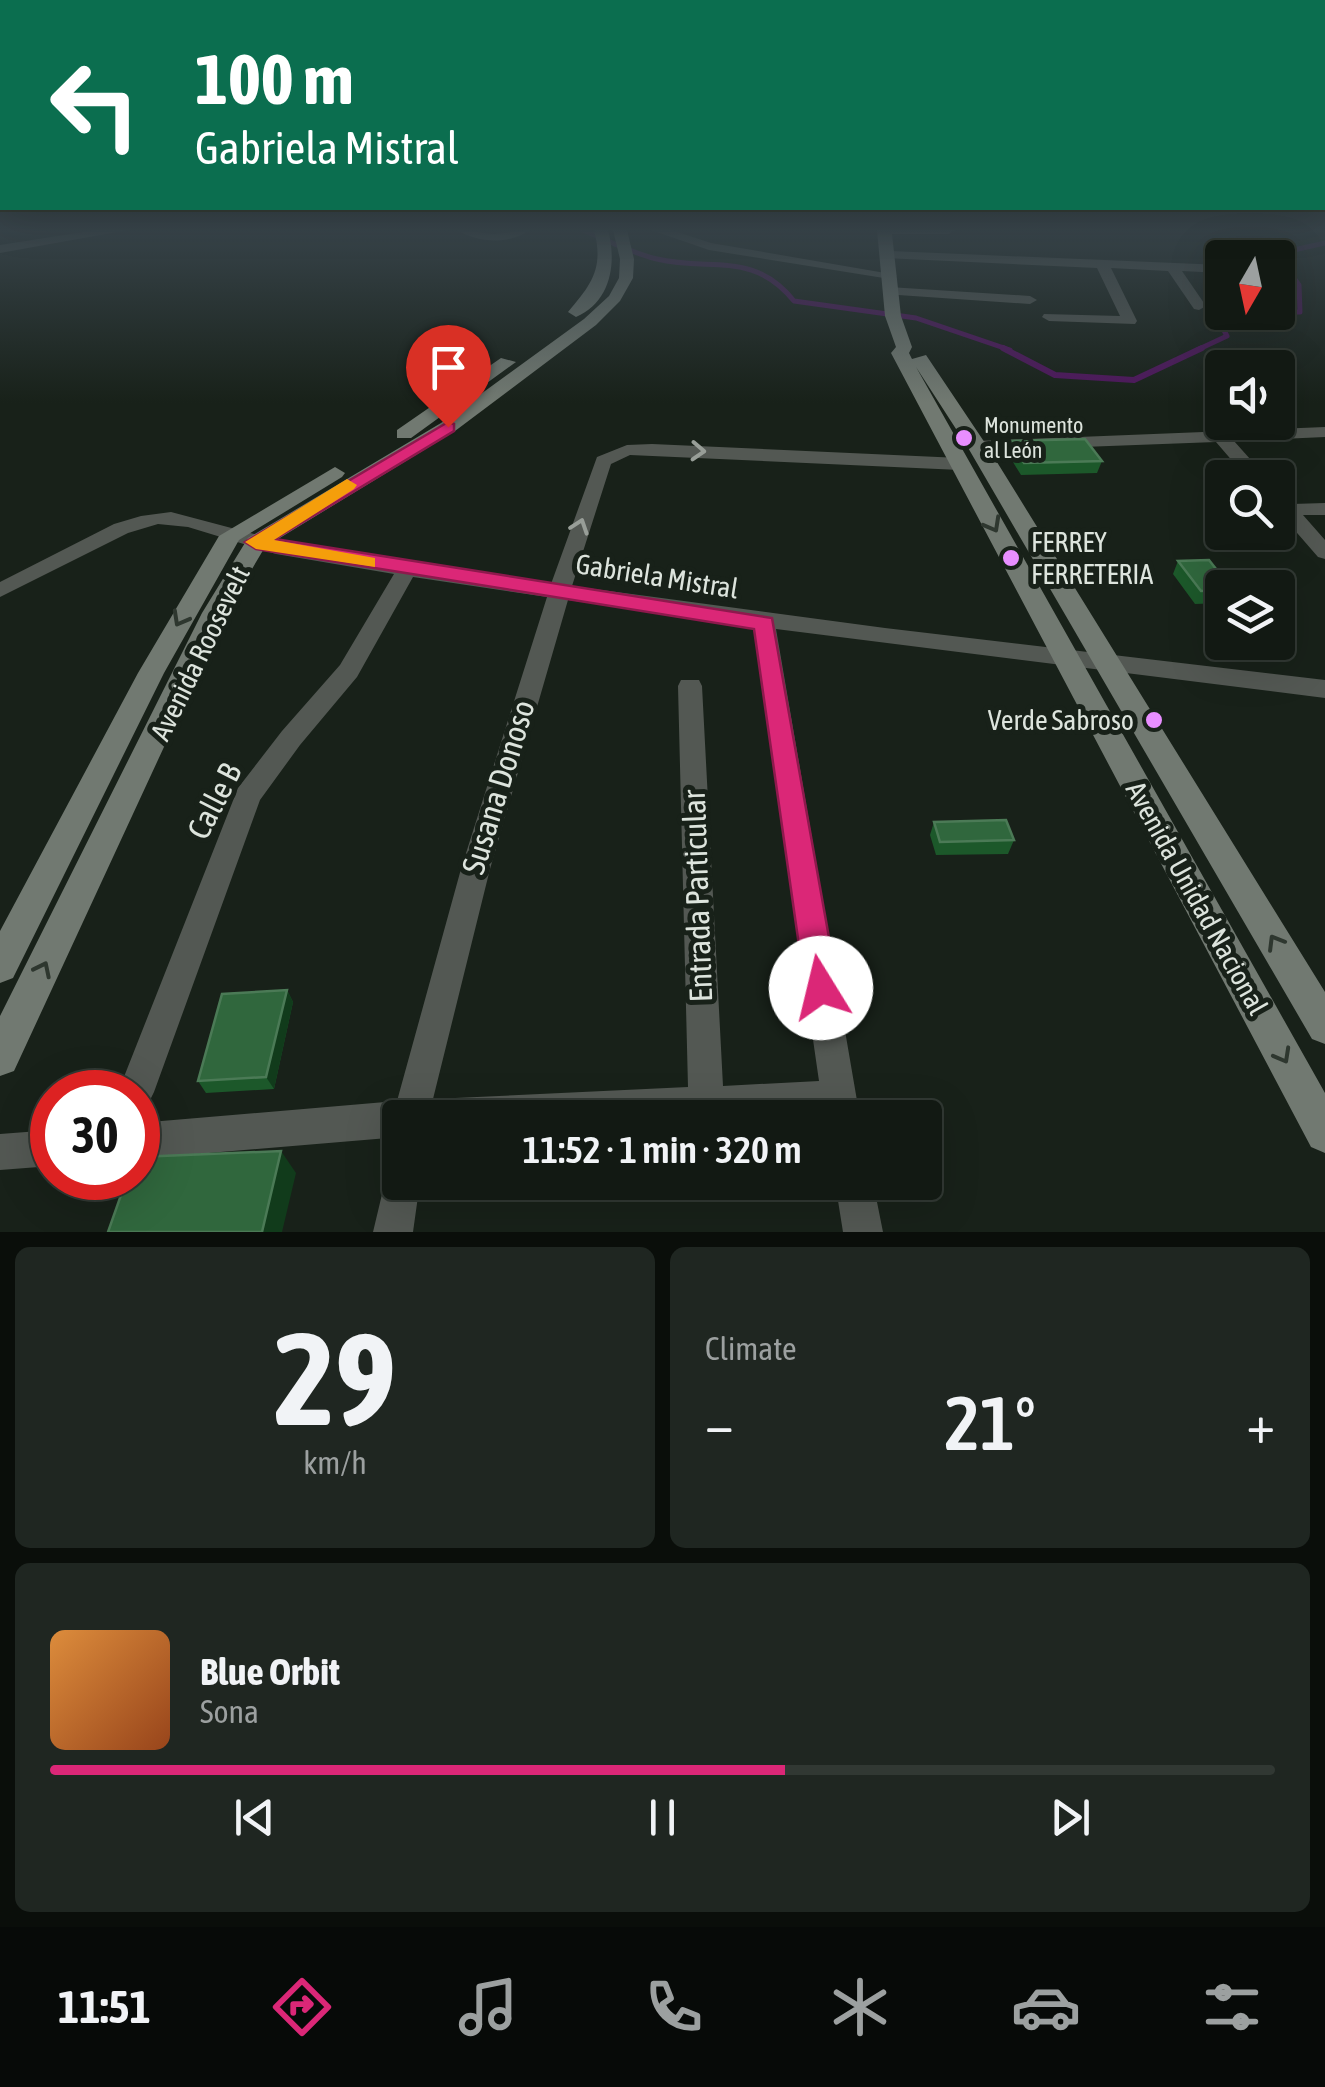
<!DOCTYPE html>
<html lang="en">
<head>
<meta charset="utf-8">
<style>
  body { margin:0; font-family:"Asap Condensed",sans-serif; background:#1f2621; color:#f1f3f6; height:100vh; display:flex; flex-direction:column; font-size:38px; white-space:nowrap }
  * { box-sizing:border-box; margin:0 }
  p { font-size:32px; color:#9ca0a0 }
  .icon { flex:none; width:55px; height:55px; fill:none; stroke:currentColor; stroke-width:2; stroke-linecap:round; stroke-linejoin:round }
  .map { position:relative; height:1232px; overflow:hidden }
  .sheet { display:flex; flex-direction:column; gap:15px; padding:15px; background:#0a0e0a; flex:1 }
  .sheet>* { flex:none }
  .hud { position:absolute; left:0px; top:0px; width:1325px; height:210px; box-shadow:0 10px 40px #0002,0 0 0 2px #313833; background:#0b6e4f; color:#fff; overflow:hidden }
  .needle { width:65px; rotate:189deg }
  .buttons { position:absolute; left:1205px; top:240px; display:grid; gap:20px }
  .buttons a { display:grid; place-items:center; width:90px; height:90px; border-radius:10px; background:#121913; box-shadow:0 10px 40px #0002,0 0 0 2px #313833; font-size:50px }
  .speed { position:absolute; left:30px; top:1070px; display:flex; gap:20px; font-size:50px; font-weight:700; text-align:center }
  .speed>* { display:grid; place-content:center; width:130px; height:130px; border-radius:50%; background:#121913; box-shadow:0 10px 40px #0002,0 0 0 2px #313833; line-height:1 }
  .speed .limit { border:15px solid #d22; background:#fff; color:#111 }
  .pin { position:absolute; display:grid; place-items:center; width:85px; height:85px; color:#fff; margin:-102px -42px; border-radius:50% 50% 50% 0; rotate:-45deg; box-shadow:0 0 10px #0007 }
  .pin .icon { rotate:45deg }
  .me { position:absolute; width:110px; margin:-55px; rotate:351deg; stroke-linejoin:round; filter:drop-shadow(0 0 8px #0008) }
  .turn { display:flex; align-items:center; gap:35px; height:210px; padding:0 30px; font-size:45px }
  .turn .icon { width:130px; height:130px; stroke-width:2.5 }
  .turn b { display:block; font-size:70px; line-height:85px }
  .big { font-size:75px; font-weight:600; line-height:1.1 }
  .sheet .widget { flex:1; display:flex; flex-direction:column; justify-content:center; gap:15px; min-width:0; padding:0 35px; border-radius:15px; background:#1f2621 }
  .sheet .dial { align-items:center; gap:0 }
  .dial b { font-size:130px; line-height:1 }
  .song { display:flex; align-items:center; gap:30px }
  .cover { width:120px; height:120px; border-radius:15px; background:linear-gradient(135deg,hsl(30 70% 55%),hsl(20 70% 35%)) }
  .played { height:10px; border-radius:5px; background:linear-gradient(90deg,#db2777 60%,#313833 60%) }
  .keys { display:flex; justify-content:space-around; direction:ltr }
  .heat { display:flex; justify-content:space-between; align-items:center; font-size:55px; direction:ltr }
  .sheet .tiles { flex:1; display:grid; gap:15px; grid-template-columns:1fr 1fr }
  .widget:last-child { grid-column:span 2 }
  .trip { position:absolute; left:382px; top:1100px; width:560px; height:100px; border-radius:10px; background:#121913; box-shadow:0 10px 40px #0002,0 0 0 2px #313833; font-weight:600; line-height:100px; text-align:center }
  .dock { display:flex; height:160px; justify-content:space-around; align-items:center; background:#070a08; color:#9ca0a0 }
  .dock .icon { width:70px; height:70px }
  .dock .selected { color:#db2777 }
  .dock b { font-size:45px; color:#f1f3f6 }
  .map>svg:first-child { display:block }
  .lines { fill:none; stroke-linecap:round; stroke-linejoin:round }
  .stream-far1 { stroke:#4f165d; stroke-width:5 }
  .stream { stroke:#4f165d; stroke-width:6 }
  .street { fill:#535853; fill-rule:evenodd }
  .secondary { fill:#717971; fill-rule:evenodd }
  .wall { fill:#1c582a }
  .shaded-wall { fill:#113b1b }
  .building { fill:#30673d; stroke:#4b7a56; stroke-width:2.5 }
  .oneway { stroke:#989e98 }
  .oneway2 { stroke:#2e372f }
  .route { fill:#db2777; stroke:#8e194d; stroke-width:2.5 }
  .slow { fill:#f59e0b }
  .poi-dot { fill:#e88eff; stroke:#182119; stroke-width:4 }
  .labels { text-anchor:middle; dominant-baseline:central; stroke-width:10; stroke-linejoin:round; paint-order:stroke }
  .far-poi-label { font-size:22px; fill:#dde4dd; stroke:#182119; text-anchor:start }
  .poi-label { font-size:28px; fill:#dde4dd; stroke:#182119; text-anchor:start }
  .street-label { font-size:28px; fill:#dde4dd; stroke:#182119 }
  .near-street-label { font-size:32px; fill:#dde4dd; stroke:#182119 }
</style>
</head>
<body>
<div class="map">
<svg width="1325" height="1232" viewBox="0 0 1325 1232">
  <rect width="100%" height="100%" fill="#182119"/>
  <g class="lines">
    <path class="stream-far1" d="M583 230C607 240 631 253 657 259 711 272 753 250 794 301L916 318 1010 350
      M1278 312H1300L1299 285 1276 254 1325 243
      M1197 350 1227 336 1219 321 1231 312"/>
    <path class="stream" d="M1003 348 1055 375 1134 380 1202 348"/>
    <path class="street" d="M96 230H128L0 253V245Z
      M457 230 494 234 530 230C508 245 479 243 457 230Z
      M651 230H671L711 243 897 275 890 279 709 250Z
      M890 251 1222 265V273L1182 271 1206 306 1199 310 1194 309 1168 271 1111 268 1137 321 1135 324 1049 321 1042 317 1044 314 1120 316 1097 268 885 258 884 255Z
      M889 287 1030 296 1037 300 1030 304 884 294V288Z
      M1325 427V437L1234 441 1267 478H1247L1216 442 977 451 968 446 977 441Z
      M652 444 960 458 969 464 960 470 630 455 611 464 572 586 885 628 1325 680V698L776 629 860 1118H400V1137L138 1159V1123L397 1101 461 869 547 597 413 577 357 677 300 745 260 800 154 1092 148 1104 138 1109V1092H118L238 788 282 731 340 665 394 574 276 554 188 527 158 524 128 533 0 597V582L114 524 141 516 171 512 300 546 551 584 597 457 627 445ZM568 600 753 626 819 1081 723 1086 702 686 699 680H681L678 686 688 1087 433 1099 490 869Z
      M1278 494 1292 504 1325 503V515H1303L1325 540V559L1318 557 1278 511Z
      M52 1130V1166L0 1170V1134Z
      M400 1164V1182H420L413 1232H373L388 1169Z
      M835 1182H873L883 1232H843Z"/>
    <path class="secondary" d="M594 230H608C617 263 611 302 576 317L568 312C592 284 604 268 594 230Z
      M613 230H627L634 259 633 278 620 301 596 325 455 431 265 547 226 613 14 1071 0 1076V1016L202 613 248 538 441 423 584 319 609 296 619 278 620 259Z
      M877 230H955L949 234H892L901 316 912 347 909 353 912 359 926 355 987 446 1325 992V1044L1312 1039 967 446 916 367 1325 1093V1153L1311 1147 891 353 896 347 885 316Z
      M501 358 516 362 411 438H397V430Z
      M335 467 345 473 342 477 239 540 164 673 13 978 0 983V931L138 673 219 536Z"/>
  </g>
  <path class="wall" d="M1011 441 1102 461 1097 473 1021 475 1008 454Z
    M1178 561 1222 588V603L1195 604 1173 574Z
    M934 822 1014 840 1008 854 936 855 930 835Z
    M287 990 293 1002 274 1089 206 1093 198 1081Z"/>
  <path class="shaded-wall" d="M287 990 293 1002 274 1089 266 1077Z
    M281 1151 296 1173 282 1232H262Z"/>
  <path class="building" d="M1085 439 1102 461 1024 463 1011 441Z
    M1209 560 1231 588H1222V590L1201 591 1178 561Z
    M1006 820 1014 840 940 842 934 822Z
    M287 990 266 1077 198 1081 222 994Z
    M281 1151 262 1232H108L127 1178H138V1157Z"/>
  <defs><path id="oneway-chevron" d="M-2-3.5L2.5 0L-2 3.5" fill="none" stroke-width="1.6" stroke-linecap="round" stroke-linejoin="round" transform="scale(2.5)"/></defs>
  <g class="oneway">
    <use href="#oneway-chevron" transform="translate(698 451) rotate(3)"/>
    <use href="#oneway-chevron" transform="translate(580 526) rotate(-71)"/>
  </g>
  <g class="oneway2">
    <use href="#oneway-chevron" transform="translate(993 525) rotate(61)"/>
    <use href="#oneway-chevron" transform="translate(180 619) rotate(119)"/>
    <use href="#oneway-chevron" transform="translate(1275 942) rotate(-121)"/>
    <use href="#oneway-chevron" transform="translate(43 969) rotate(-64)"/>
    <use href="#oneway-chevron" transform="translate(1283 1056) rotate(61)"/>
  </g>
  <linearGradient id="sky" x2="0" y2="1"><stop stop-color="#0d120e"/><stop offset="0.57" stop-color="#374349"/><stop offset="1" stop-color="#374349" stop-opacity="0"/></linearGradient>
  <rect width="1325" height="403" fill="url(#sky)"/>
  <path class="route" d="M448 422 454 424V431L275 539 772 618 838 988 833 999 821 1004 810 999 805 988 754 629 256 549 245 542Z"/>
  <path class="slow" d="M347 479 357 485 354 489 274 540 375 558V567L256 549 245 542Z"/>
  <g class="poi-dot">
    <circle cx="964" cy="438" r="10"/>
    <circle cx="1011" cy="558" r="10"/>
    <circle cx="1154" cy="720" r="10"/>
  </g>
  <g class="labels">
    <g class="far-poi-label">
      <text x="984" y="425">Monumento<tspan x="984" dy="25">al León</tspan></text>
    </g>
    <g class="poi-label">
      <text x="1031" y="542">FERREY<tspan x="1031" dy="32">FERRETERIA</tspan></text>
      <text x="1134" y="720" text-anchor="end">Verde Sabroso</text>
    </g>
    <g class="street-label">
      <text transform="translate(657 576) rotate(9)">Gabriela Mistral</text>
      <text transform="translate(200 653) rotate(-64)">Avenida Roosevelt</text>
      <text transform="translate(1197 898) rotate(61)">Avenida Unidad Nacional</text>
    </g>
    <g class="near-street-label">
      <text transform="translate(498 787) rotate(-73)">Susana Donoso</text>
      <text transform="translate(214 801) rotate(-63)">Calle B</text>
      <text transform="translate(697 896) rotate(-92)">Entrada Particular</text>
    </g>
  </g>
</svg>
<div class="buttons">
<a><svg class="needle" viewBox="-14 -14 28 28"><path d="M0-13l5 13h-10z" fill="#e53935"/><path d="M0 13l5-13h-10z" fill="#9ca0a0"/></svg></a>
<a><svg class="icon" aria-label="sound" viewBox="0 0 24 24"><path d="M4 9h4l5-4v14l-5-4H4zM17 9q2 3 0 6"/></svg></a>
<a><svg class="icon" aria-label="search" viewBox="0 0 24 24"><circle cx="10" cy="10" r="6"/><path d="M15 15l6 6"/></svg></a>
<a><svg class="icon" aria-label="layers" viewBox="0 0 24 24"><path d="M12 4l9 5-9 5-9-5zM3 14l9 5 9-5"/></svg></a>
</div>
<div class="speed"><div class="limit">30</div></div>
<div class="pin" style="left:448px;top:427px;background:#d93025"><svg class="icon" aria-label="arrive" viewBox="0 0 24 24"><path d="M6 21V4h12l-3 4 3 4H6"/></svg></div>
<svg class="me" style="left:821px;top:988px" viewBox="-20 -20 40 40"><circle r="19" fill="#fff"/><path d="M0-13L10 11 0 6-10 11z" fill="#db2777"/></svg>
<div class="trip">11:52 · 1 min · 320 m</div>
<div class="hud">
<div class="turn"><svg class="icon" aria-label="left" viewBox="0 0 24 24"><path d="M17 20v-9H6M10 6l-5 5 5 5"/></svg><div><b>100 m</b>Gabriela Mistral</div></div>
</div>
</div>
<section class="sheet">
<div class="tiles">
<div class="widget dial"><b>29</b><p>km/h</p></div>
<div class="widget"><p>Climate</p>
<div class="heat"><a>−</a><b class="big">21°</b><a>+</a></div>
</div>
<div class="widget">
<div class="song"><i class="cover"></i><div><b>Blue Orbit</b><p>Sona</p></div></div>
<div class="played"></div>
<div class="keys"><svg class="icon" aria-label="previous" viewBox="0 0 24 24"><path d="M18 5L8 12l10 7zM5 5v14"/></svg><svg class="icon" aria-label="pause" viewBox="0 0 24 24"><path d="M8 5v14M16 5v14"/></svg><svg class="icon" aria-label="next" viewBox="0 0 24 24"><path d="M6 5l10 7-10 7zM19 5v14"/></svg></div>
</div>
</div>
</section>
<nav class="dock">
<b>11:51</b>
<svg class="icon selected" aria-label="directions" viewBox="0 0 24 24"><path d="M12 3l9 9-9 9-9-9zM9 14v-3h6M13 9l2 2-2 2"/></svg>
<svg class="icon" aria-label="music" viewBox="0 0 24 24"><path d="M9 18V5l10-2v13"/><circle cx="6" cy="18" r="3"/><circle cx="16" cy="16" r="3"/></svg>
<svg class="icon" aria-label="phone" viewBox="0 0 24 24"><path d="M5 4h4l2 5-3 2q2 4 5 5l2-3 5 2v4C11 20 4 13 5 4z"/></svg>
<svg class="icon" aria-label="climate" viewBox="0 0 24 24"><path d="M12 3v18M4 7l16 10M4 17L20 7"/></svg>
<svg class="icon" aria-label="car" viewBox="0 0 24 24"><path d="M5 17H2v-5l4-1 3-4h7l3 4 3 1v5h-3M9 17h6M6 11h13"/><circle cx="7" cy="17" r="2"/><circle cx="17" cy="17" r="2"/></svg>
<svg class="icon" aria-label="filters" viewBox="0 0 24 24"><path d="M4 7h16M4 17h16"/><circle cx="9" cy="7" r="2"/><circle cx="15" cy="17" r="2"/></svg>
</nav>
</body>
</html>
